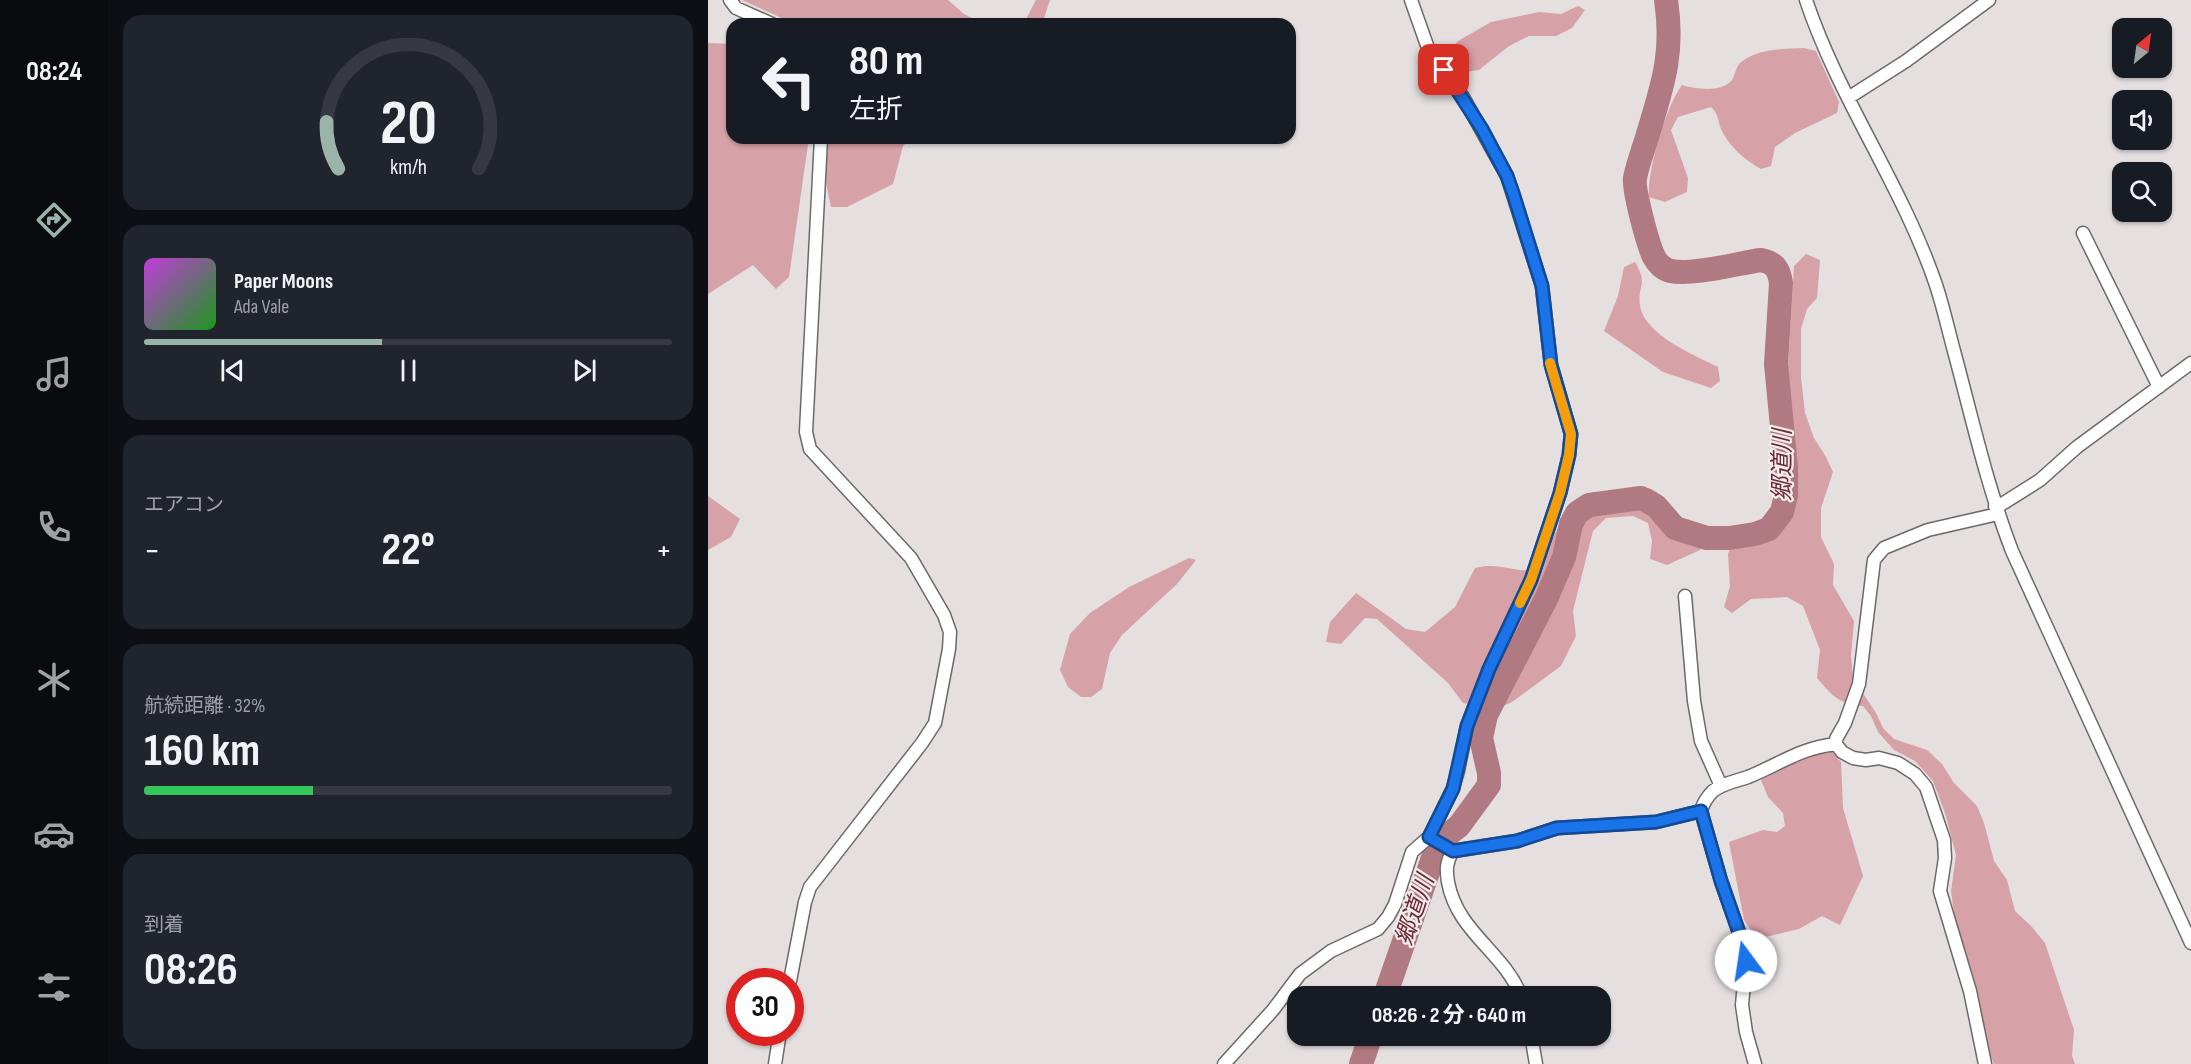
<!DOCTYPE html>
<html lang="ja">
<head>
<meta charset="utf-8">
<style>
  body { margin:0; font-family:"Sofia Sans Condensed","Noto Sans JP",sans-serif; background:#20242c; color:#f1f3f6; height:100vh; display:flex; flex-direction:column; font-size:22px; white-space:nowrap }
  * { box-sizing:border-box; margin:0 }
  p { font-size:20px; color:#9ea1a6 }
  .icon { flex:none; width:33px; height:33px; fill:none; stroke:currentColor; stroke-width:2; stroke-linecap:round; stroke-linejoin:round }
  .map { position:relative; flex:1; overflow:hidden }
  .panel { display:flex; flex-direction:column; gap:15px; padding:15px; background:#0d0f14; width:600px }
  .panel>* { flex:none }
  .hud { position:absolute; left:18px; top:18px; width:570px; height:126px; border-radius:18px; box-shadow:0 2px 4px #0004; background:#171b24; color:#f1f3f6; overflow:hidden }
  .needle { width:39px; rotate:29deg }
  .buttons { position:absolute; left:1404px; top:18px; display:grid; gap:12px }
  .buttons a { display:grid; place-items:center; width:60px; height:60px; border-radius:12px; background:#171b24; box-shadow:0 2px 4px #0004; font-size:30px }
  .speed { position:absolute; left:18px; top:968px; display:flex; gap:12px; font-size:30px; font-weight:700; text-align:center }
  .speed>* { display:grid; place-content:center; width:78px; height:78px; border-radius:50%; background:#171b24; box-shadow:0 2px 4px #0004; line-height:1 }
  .speed .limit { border:9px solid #d22; background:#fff; color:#111 }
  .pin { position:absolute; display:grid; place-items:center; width:51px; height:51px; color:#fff; margin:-26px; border-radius:12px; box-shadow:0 3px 9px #0006 }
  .me { position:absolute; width:66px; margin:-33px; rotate:346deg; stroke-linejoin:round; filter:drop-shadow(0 0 4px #0008) }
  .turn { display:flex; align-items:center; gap:21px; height:126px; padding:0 24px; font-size:27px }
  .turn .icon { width:78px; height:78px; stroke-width:2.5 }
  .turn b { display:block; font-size:42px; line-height:51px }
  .big { font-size:45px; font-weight:700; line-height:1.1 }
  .panel .tile { flex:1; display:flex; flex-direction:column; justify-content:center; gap:9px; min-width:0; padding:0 21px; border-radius:18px; background:#20242c }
  .panel .dial { align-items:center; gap:0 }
  .dial svg { height:156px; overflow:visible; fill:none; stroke:#363941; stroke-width:7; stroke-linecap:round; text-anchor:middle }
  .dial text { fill:#f1f3f6; stroke:none }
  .song { display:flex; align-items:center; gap:18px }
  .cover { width:72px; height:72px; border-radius:9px; background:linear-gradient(135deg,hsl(290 70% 55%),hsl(120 70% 35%)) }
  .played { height:6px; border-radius:3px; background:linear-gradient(90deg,#9bb4a9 45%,#363941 45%) }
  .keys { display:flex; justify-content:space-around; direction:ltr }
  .heat { display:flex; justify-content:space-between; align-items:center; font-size:33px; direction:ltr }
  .charge { height:9px; border-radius:4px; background:linear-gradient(90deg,#34c759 32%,#363941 0) }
  .trip { position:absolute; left:579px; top:986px; width:324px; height:60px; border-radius:18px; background:#171b24; box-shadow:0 2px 4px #0004; font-weight:700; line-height:60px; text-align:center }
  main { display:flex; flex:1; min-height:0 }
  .menu { display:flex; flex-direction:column; width:108px; justify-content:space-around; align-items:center; background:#090b0e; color:#9ea1a6 }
  .menu .icon { width:42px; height:42px }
  .menu .active { color:#9bb4a9 }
  .menu b { font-size:27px; color:#f1f3f6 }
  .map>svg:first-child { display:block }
  .green { fill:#d7a1a8 }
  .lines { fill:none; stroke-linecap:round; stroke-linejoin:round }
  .river { stroke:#b17982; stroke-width:24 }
  .minor-casing { stroke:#6d6969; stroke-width:15 }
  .minor { stroke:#fff; stroke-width:12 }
  .route-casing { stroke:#114b97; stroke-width:15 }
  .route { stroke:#1a73e8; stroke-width:10 }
  .slow { stroke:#f59e0b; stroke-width:10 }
  .labels { text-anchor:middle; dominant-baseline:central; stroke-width:4.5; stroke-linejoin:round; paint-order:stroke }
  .water-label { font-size:24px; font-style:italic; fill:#702939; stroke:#f2eded }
</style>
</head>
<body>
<main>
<nav class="menu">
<b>08:24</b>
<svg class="icon active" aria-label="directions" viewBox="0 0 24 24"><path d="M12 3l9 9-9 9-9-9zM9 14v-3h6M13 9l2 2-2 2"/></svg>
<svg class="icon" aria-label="music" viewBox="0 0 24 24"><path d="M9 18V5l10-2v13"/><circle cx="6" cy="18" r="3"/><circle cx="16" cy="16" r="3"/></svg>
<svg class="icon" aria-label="phone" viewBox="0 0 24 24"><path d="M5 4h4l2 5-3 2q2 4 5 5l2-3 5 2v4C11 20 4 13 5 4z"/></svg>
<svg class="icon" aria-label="climate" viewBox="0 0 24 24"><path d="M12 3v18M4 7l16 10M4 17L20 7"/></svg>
<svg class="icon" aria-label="car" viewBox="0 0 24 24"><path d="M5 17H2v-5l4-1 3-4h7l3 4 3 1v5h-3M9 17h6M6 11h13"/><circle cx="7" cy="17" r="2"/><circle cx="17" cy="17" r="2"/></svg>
<svg class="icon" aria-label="filters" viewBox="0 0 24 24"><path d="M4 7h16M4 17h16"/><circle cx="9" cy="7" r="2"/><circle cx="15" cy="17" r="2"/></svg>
</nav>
<section class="panel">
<div class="tile dial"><svg viewBox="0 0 100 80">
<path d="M14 69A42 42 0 1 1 86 69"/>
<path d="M14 69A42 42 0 0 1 8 45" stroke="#9bb4a9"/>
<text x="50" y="56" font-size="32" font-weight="700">20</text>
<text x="50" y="72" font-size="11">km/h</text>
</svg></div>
<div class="tile">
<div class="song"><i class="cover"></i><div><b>Paper Moons</b><p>Ada Vale</p></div></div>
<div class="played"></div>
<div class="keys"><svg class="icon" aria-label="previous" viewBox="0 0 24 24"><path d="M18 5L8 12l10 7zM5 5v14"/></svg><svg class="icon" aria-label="pause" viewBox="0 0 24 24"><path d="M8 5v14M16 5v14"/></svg><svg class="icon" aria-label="next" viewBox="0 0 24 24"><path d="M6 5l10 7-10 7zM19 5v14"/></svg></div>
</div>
<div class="tile"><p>エアコン</p>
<div class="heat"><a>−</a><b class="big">22°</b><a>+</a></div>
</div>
<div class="tile"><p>航続距離 · 32%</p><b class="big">160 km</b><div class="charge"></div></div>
<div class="tile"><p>到着</p><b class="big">08:26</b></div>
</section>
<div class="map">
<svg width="1483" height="1064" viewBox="0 0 1483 1064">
  <rect width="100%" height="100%" fill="#e5dfe0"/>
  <path class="green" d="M34 0H240L256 14 276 24H87Z
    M328 0H342L334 24H282L318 19Z
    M870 6 877 10 864 28 848 36H821L801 46 771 70 756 72 742 50 750 41 783 22 831 12 853 14Z
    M0 43 24 44V138H101L81 277 68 289 45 265 0 294Z
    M1096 48 1108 51 1131 102 1129 113 1087 133 1067 147 1063 166 1053 169C1038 161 1023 148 1015 133 1009 123 1012 115 1003 107L970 117 963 130 980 178 979 192 957 202 941 197C939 171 958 106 974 85 987 89 1014 93 1024 80 1027 75 1028 67 1032 63 1050 48 1074 49 1096 48Z
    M119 138H205L195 146 185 184 139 207H123L116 174Z
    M1098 254 1112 260 1109 298 1099 309 1093 329V377L1097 413 1106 438 1118 457 1125 472 1113 508V537L1126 564 1125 585 1146 621 1143 656 1145 678 1168 713 1175 728 1186 739 1219 750 1234 764 1246 783 1269 806 1276 823 1286 861 1299 880 1307 911 1324 927 1337 943 1366 1030 1364 1056 1367 1064H1286L1282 1055 1266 978 1247 921 1243 891 1248 855 1237 813 1225 781 1207 761 1186 750 1170 732 1163 716 1155 706C1129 703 1126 697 1109 678L1112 650 1095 606 1079 597 1043 599 1024 613 1016 607 1022 586 1020 554 1024 544 1061 541 1078 523 1087 499 1088 467 1080 416V366L1086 266Z
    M927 262C941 286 929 284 932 306 937 335 986 355 1010 367L1012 381 1003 388 955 372 896 331 910 296 916 267Z
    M941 488C965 498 965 522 994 528L1000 544 992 550 959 565 942 559 944 541 940 523 925 516 898 518 885 531 865 611 868 636 853 666 804 702 789 709 755 703 740 683 669 619 657 618 633 644 618 642 622 622 648 593 698 629 717 632 747 607 767 568C790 561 810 574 834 570L843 542 854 519 884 497Z
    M0 496 32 519 23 537 0 550Z
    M481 558 488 560 469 584 414 635 402 653 394 689 383 697H373L360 687 352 670 362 634 382 613 421 587Z
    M1120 748 1133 762 1135 808 1155 876 1132 925 1114 916 1091 929 1049 939 1036 920 1021 842 1055 830 1069 832 1077 826 1075 813 1060 797 1053 780 1089 755Z"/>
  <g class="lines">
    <path class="river" d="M677 996 726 855 734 839 751 826 781 785V773L773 738 778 715 838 599 856 557 863 524 869 513 881 505 933 498 948 506 967 528 999 538H1021L1047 534 1061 529 1074 512 1078 495V468L1068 364 1073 283C1071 269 1067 263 1053 260 1031 263 983 276 963 271 956 270 949 263 946 257 940 245 925 189 927 178 930 163 936 148 940 134 955 84 966 53 958 0
      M653 1064 663 1035"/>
    <g class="minor-casing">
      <path id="minor" d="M22 0 28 8 64 24
        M1098 0C1131 99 1194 185 1228 285 1235 306 1240 329 1246 351 1264 418 1279 486 1304 551L1483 943
        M1140 98 1198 61 1281 0
        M1375 233 1451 387
        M1287 506 1294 504 1332 480 1369 447 1483 363
        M977 596 986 701 993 741 1013 786
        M721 837 745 851 809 841 849 828 948 822 993 811
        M745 851C738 862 738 870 740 882 749 932 796 952 813 996
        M82 981 97 902 102 887 214 743 227 723 241 649 242 632 236 615 203 558 102 449 98 432 113 138
        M823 1035 828 1064
        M67 1064 72 1032
        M516 1064 565 1010 592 974 623 951 670 929 680 917 687 904 704 852 721 837 745 788 750 771 759 726 781 669 823 580 852 493 861 455 863 434 843 365 834 286 799 176 755 97 721 51 703 0
        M1047 1064 1038 1032 1034 1005 1038 961 1034 941 1013 881 993 811C995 803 999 797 1005 791 1015 783 1029 781 1040 777 1072 764 1092 748 1128 744
        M1277 1064 1262 991 1232 891 1237 858 1236 840 1218 787 1207 774 1190 763 1171 758 1158 760 1145 758 1134 752 1128 744V739L1137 723 1151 684 1166 560 1176 548 1220 530 1290 514"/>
    </g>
    <use href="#minor" class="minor"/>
  </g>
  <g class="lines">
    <g class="route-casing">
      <path id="route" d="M736 70 774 129 799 176 805 193 834 286 843 365 863 434 861 455 852 493 823 580 781 669 759 726 745 789 721 837 745 851 809 841 849 828 948 822 993 811 1013 881 1034 941 1038 961"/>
    </g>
    <use href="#route" class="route"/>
    <path class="slow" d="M812 603 823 580 852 493 861 455 863 434 842 363"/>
  </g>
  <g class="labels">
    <g class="water-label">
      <text transform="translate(1074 465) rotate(-90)">郷道川</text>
      <text transform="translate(707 910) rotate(-71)">郷道川</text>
    </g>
  </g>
</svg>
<div class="buttons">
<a><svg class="needle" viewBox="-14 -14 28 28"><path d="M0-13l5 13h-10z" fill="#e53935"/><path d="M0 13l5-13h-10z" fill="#9ea1a6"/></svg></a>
<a><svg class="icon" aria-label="sound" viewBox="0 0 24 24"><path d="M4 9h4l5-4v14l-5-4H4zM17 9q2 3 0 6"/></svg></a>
<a><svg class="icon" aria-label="search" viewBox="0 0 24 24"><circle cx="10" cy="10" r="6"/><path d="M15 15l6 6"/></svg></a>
</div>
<div class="speed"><div class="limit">30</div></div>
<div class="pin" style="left:736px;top:70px;background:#d93025"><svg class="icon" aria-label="arrive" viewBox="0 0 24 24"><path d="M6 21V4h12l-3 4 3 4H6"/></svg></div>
<svg class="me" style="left:1038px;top:961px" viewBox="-20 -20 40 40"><circle r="19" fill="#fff"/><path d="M0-13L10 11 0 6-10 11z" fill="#1a73e8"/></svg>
<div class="trip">08:26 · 2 分 · 640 m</div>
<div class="hud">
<div class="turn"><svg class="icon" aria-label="left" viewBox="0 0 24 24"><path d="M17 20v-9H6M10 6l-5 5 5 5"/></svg><div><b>80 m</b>左折</div></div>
</div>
</div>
</main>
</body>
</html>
